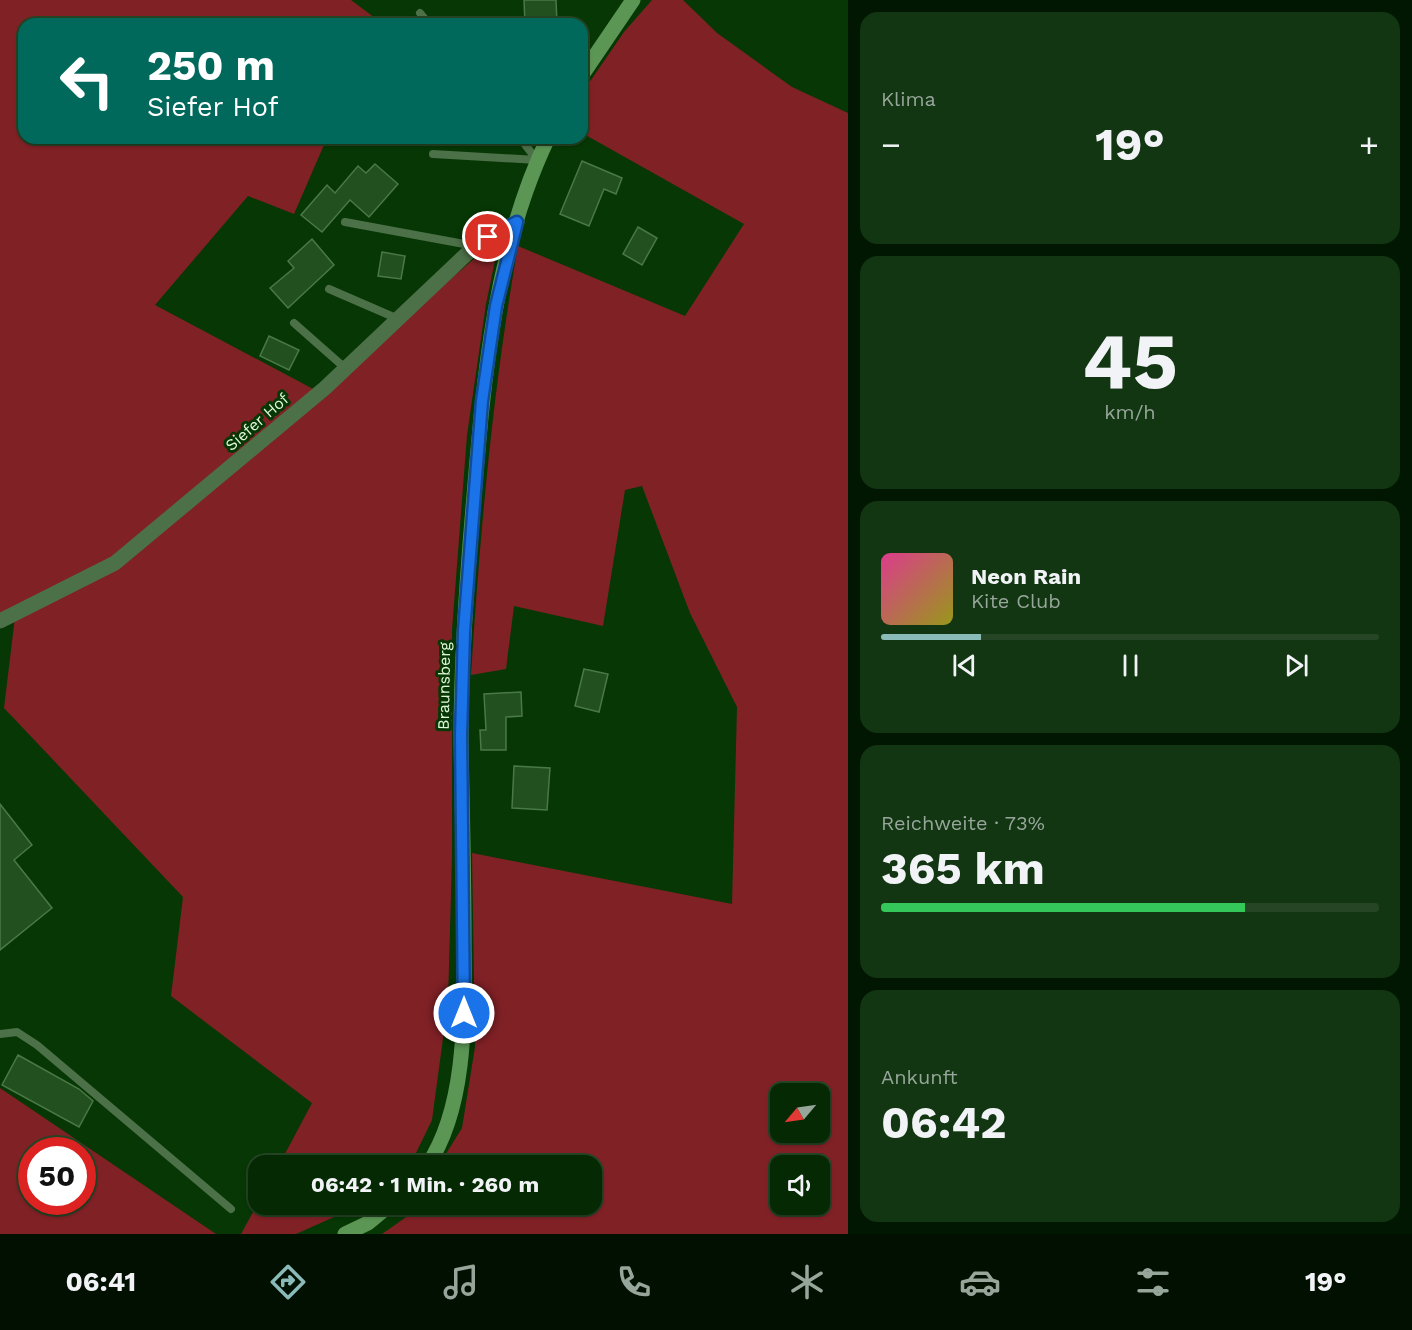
<!DOCTYPE html>
<html lang="de">
<head>
<meta charset="utf-8">
<style>
  body { margin:0; font-family:"Work Sans",sans-serif; background:#123512; color:#f1f3f6; height:100vh; display:flex; flex-direction:column; font-size:22px; white-space:nowrap }
  * { box-sizing:border-box; margin:0 }
  p { font-size:20px; color:#97a69a }
  .icon { flex:none; width:33px; height:33px; fill:none; stroke:currentColor; stroke-width:2; stroke-linecap:round; stroke-linejoin:round }
  .map { position:relative; flex:1; overflow:hidden }
  .sheet { display:flex; flex-direction:column; gap:12px; padding:12px; background:#021702; width:564px }
  .sheet>* { flex:none }
  .top-card { position:absolute; left:18px; top:18px; width:570px; height:126px; border-radius:18px; box-shadow:0 2px 4px #0004,0 0 0 2px #254525; background:#00695c; color:#fff; overflow:hidden }
  .needle { width:39px; rotate:241deg }
  .fabs { position:absolute; left:770px; top:1083px; display:grid; gap:12px }
  .fabs a { display:grid; place-items:center; width:60px; height:60px; border-radius:12px; background:#042903; box-shadow:0 2px 4px #0004,0 0 0 2px #254525; font-size:30px }
  .speed { position:absolute; left:18px; top:1137px; display:flex; gap:12px; font-size:30px; font-weight:700; text-align:center }
  .speed>* { display:grid; place-content:center; width:78px; height:78px; border-radius:50%; background:#042903; box-shadow:0 2px 4px #0004,0 0 0 2px #254525; line-height:1 }
  .speed .limit { border:9px solid #d22; background:#fff; color:#111 }
  .pin { position:absolute; display:grid; place-items:center; width:51px; height:51px; color:#fff; margin:-26px; border:3px solid #fff; border-radius:50%; box-shadow:0 2px 6px #0007 }
  .me { position:absolute; width:66px; margin:-33px; rotate:0deg; stroke-linejoin:round; filter:drop-shadow(0 0 4px #0008) }
  .turn { display:flex; align-items:center; gap:21px; height:126px; padding:0 30px; font-size:27px }
  .turn .icon { width:78px; height:78px; stroke-width:2.5 }
  .turn b { display:block; font-size:42px; line-height:51px }
  .big { font-size:45px; font-weight:700; line-height:1.1 }
  .sheet .card { flex:1; display:flex; flex-direction:column; justify-content:center; gap:9px; min-width:0; padding:0 21px; border-radius:18px; background:#123512 }
  .sheet .dial { align-items:center; gap:0 }
  .dial b { font-size:78px; line-height:1 }
  .song { display:flex; align-items:center; gap:18px }
  .cover { width:72px; height:72px; border-radius:9px; background:linear-gradient(135deg,hsl(330 70% 55%),hsl(60 70% 35%)) }
  .played { height:6px; border-radius:3px; background:linear-gradient(90deg,#8bbbb9 20%,#254525 20%) }
  .keys { display:flex; justify-content:space-around; direction:ltr }
  .heat { display:flex; justify-content:space-between; align-items:center; font-size:33px; direction:ltr }
  .charge { height:9px; border-radius:4px; background:linear-gradient(90deg,#34c759 73%,#254525 0) }
  .trip { position:absolute; left:248px; top:1155px; width:354px; height:60px; border-radius:18px; background:#042903; box-shadow:0 2px 4px #0004,0 0 0 2px #254525; font-weight:700; line-height:60px; text-align:center }
  .tab-bar { display:flex; height:96px; justify-content:space-around; align-items:center; background:#021001; color:#97a69a }
  .tab-bar .icon { width:42px; height:42px }
  .tab-bar .current { color:#8bbbb9 }
  .tab-bar b { font-size:27px; color:#f1f3f6 }
  main { display:flex; flex:1; min-height:0 }
  .map>svg:first-child { display:block }
  .green { fill:#802126; fill-rule:evenodd }
  .building { fill:#22501f; stroke:#4b7946; stroke-width:1.5 }
  .lines { fill:none; stroke-linecap:round; stroke-linejoin:round }
  .service { stroke:#4c7048; stroke-width:8 }
  .minor { stroke:#4c7048; stroke-width:15 }
  .secondary { stroke:#5b9655; stroke-width:15 }
  .route-casing { stroke:#114b97; stroke-width:15 }
  .route { stroke:#1a73e8; stroke-width:10 }
  .labels { text-anchor:middle; dominant-baseline:central; stroke-width:6; stroke-linejoin:round; paint-order:stroke }
  .street-label { font-size:16px; fill:#dff8db; stroke:#063704 }
</style>
</head>
<body>
<main>
<div class="map">
<svg width="848" height="1234" viewBox="0 0 848 1234">
  <rect width="100%" height="100%" fill="#063704"/>
  <path class="green" d="M0 0H351L383 24H24V138H327L294 214 248 196 155 305 315 390 112 560 0 616Z
    M652 0H683L717 33 792 87 848 113V1234H382L409 1215 415 1205 591 1204V1166L439 1165 462 1128 475 1047 472 853 732 904 737 707 690 613 642 486 625 490 603 626 514 606 506 669 471 675C480 531 493 388 518 246L685 316 744 224 582 133V93L624 32ZM780 1094H819V1132H780ZM780 1166H819V1204H780Z
    M490 245 498 246 486 304 467 435 452 630V857L448 1001 432 1120 416 1153 407 1165H279L312 1103 171 996 183 897 4 708 15 617 117 567Z
    M0 1088 216 1234H0ZM32 1150H82V1202H32Z
    M258 1203V1204L361 1205 296 1234H241Z"/>
  <path class="building" d="M524 0H556L557 23 525 24Z
    M582 161 622 178 616 194 604 189 589 226 560 214Z
    M375 164 398 184 369 217 350 200 322 232 301 215 327 185 335 193 358 166 366 173Z
    M638 227 657 238 642 265 623 254Z
    M312 239 334 265 288 308 270 288 294 268 288 261Z
    M382 252 405 256 401 279 378 276Z
    M269 336 299 350 289 370 260 356Z
    M584 669 608 674 599 712 575 706Z
    M521 692 522 716 506 717V750H481L480 730H486L484 694Z
    M514 766 550 768 547 810 512 808Z
    M0 804 32 845 14 860 52 908 0 950Z
    M18 1055 79 1089 93 1101 79 1127 2 1085Z"/>
  <g class="lines">
    <path class="service" d="M420 13 429 24
      M520 138 537 160
      M433 154 537 160
      M345 222 475 246
      M329 289 396 318
      M294 323 345 368
      M0 1034 17 1032 37 1045 231 1209"/>
    <path class="minor" d="M0 621 115 563 325 388 475 246 517 222"/>
    <path class="secondary" d="M582 75 633 0
      M427 1166C469 1104 464 1007 464 936 464 869 462 803 461 736 461 656 467 576 474 496 484 375 495 248 548 138
      M345 1234 368 1223 391 1204"/>
  </g>
  <g class="lines">
    <g class="route-casing">
      <path id="route" d="M464 1013 461 735 464 631 482 401 496 306 517 222 488 237"/>
    </g>
    <use href="#route" class="route"/>
  </g>
  <g class="labels">
    <g class="street-label">
      <text transform="translate(257 422) rotate(-41)">Siefer Hof</text>
      <text transform="translate(444 686) rotate(-89)">Braunsberg</text>
    </g>
  </g>
</svg>
<div class="fabs">
<a><svg class="needle" viewBox="-14 -14 28 28"><path d="M0-13l5 13h-10z" fill="#e53935"/><path d="M0 13l5-13h-10z" fill="#97a69a"/></svg></a>
<a><svg class="icon" aria-label="sound" viewBox="0 0 24 24"><path d="M4 9h4l5-4v14l-5-4H4zM17 9q2 3 0 6"/></svg></a>
</div>
<div class="speed"><div class="limit">50</div></div>
<div class="pin" style="left:488px;top:237px;background:#d93025"><svg class="icon" aria-label="arrive" viewBox="0 0 24 24"><path d="M6 21V4h12l-3 4 3 4H6"/></svg></div>
<svg class="me" style="left:464px;top:1013px" viewBox="-20 -20 40 40"><circle r="17" fill="#1a73e8" stroke="#fff" stroke-width="3"/><path d="M0-11L8 9 0 5-8 9z" fill="#fff"/></svg>
<div class="trip">06:42 · 1 Min. · 260 m</div>
<div class="top-card">
<div class="turn"><svg class="icon" aria-label="left" viewBox="0 0 24 24"><path d="M17 20v-9H6M10 6l-5 5 5 5"/></svg><div><b>250 m</b>Siefer Hof</div></div>
</div>
</div>
<section class="sheet">
<div class="card"><p>Klima</p>
<div class="heat"><a>−</a><b class="big">19°</b><a>+</a></div>
</div>
<div class="card dial"><b>45</b><p>km/h</p></div>
<div class="card">
<div class="song"><i class="cover"></i><div><b>Neon Rain</b><p>Kite Club</p></div></div>
<div class="played"></div>
<div class="keys"><svg class="icon" aria-label="previous" viewBox="0 0 24 24"><path d="M18 5L8 12l10 7zM5 5v14"/></svg><svg class="icon" aria-label="pause" viewBox="0 0 24 24"><path d="M8 5v14M16 5v14"/></svg><svg class="icon" aria-label="next" viewBox="0 0 24 24"><path d="M6 5l10 7-10 7zM19 5v14"/></svg></div>
</div>
<div class="card"><p>Reichweite · 73%</p><b class="big">365 km</b><div class="charge"></div></div>
<div class="card"><p>Ankunft</p><b class="big">06:42</b></div>
</section>
</main>
<nav class="tab-bar">
<b>06:41</b>
<svg class="icon current" aria-label="directions" viewBox="0 0 24 24"><path d="M12 3l9 9-9 9-9-9zM9 14v-3h6M13 9l2 2-2 2"/></svg>
<svg class="icon" aria-label="music" viewBox="0 0 24 24"><path d="M9 18V5l10-2v13"/><circle cx="6" cy="18" r="3"/><circle cx="16" cy="16" r="3"/></svg>
<svg class="icon" aria-label="phone" viewBox="0 0 24 24"><path d="M5 4h4l2 5-3 2q2 4 5 5l2-3 5 2v4C11 20 4 13 5 4z"/></svg>
<svg class="icon" aria-label="climate" viewBox="0 0 24 24"><path d="M12 3v18M4 7l16 10M4 17L20 7"/></svg>
<svg class="icon" aria-label="car" viewBox="0 0 24 24"><path d="M5 17H2v-5l4-1 3-4h7l3 4 3 1v5h-3M9 17h6M6 11h13"/><circle cx="7" cy="17" r="2"/><circle cx="17" cy="17" r="2"/></svg>
<svg class="icon" aria-label="filters" viewBox="0 0 24 24"><path d="M4 7h16M4 17h16"/><circle cx="9" cy="7" r="2"/><circle cx="15" cy="17" r="2"/></svg>
<b>19°</b>
</nav>
</body>
</html>
